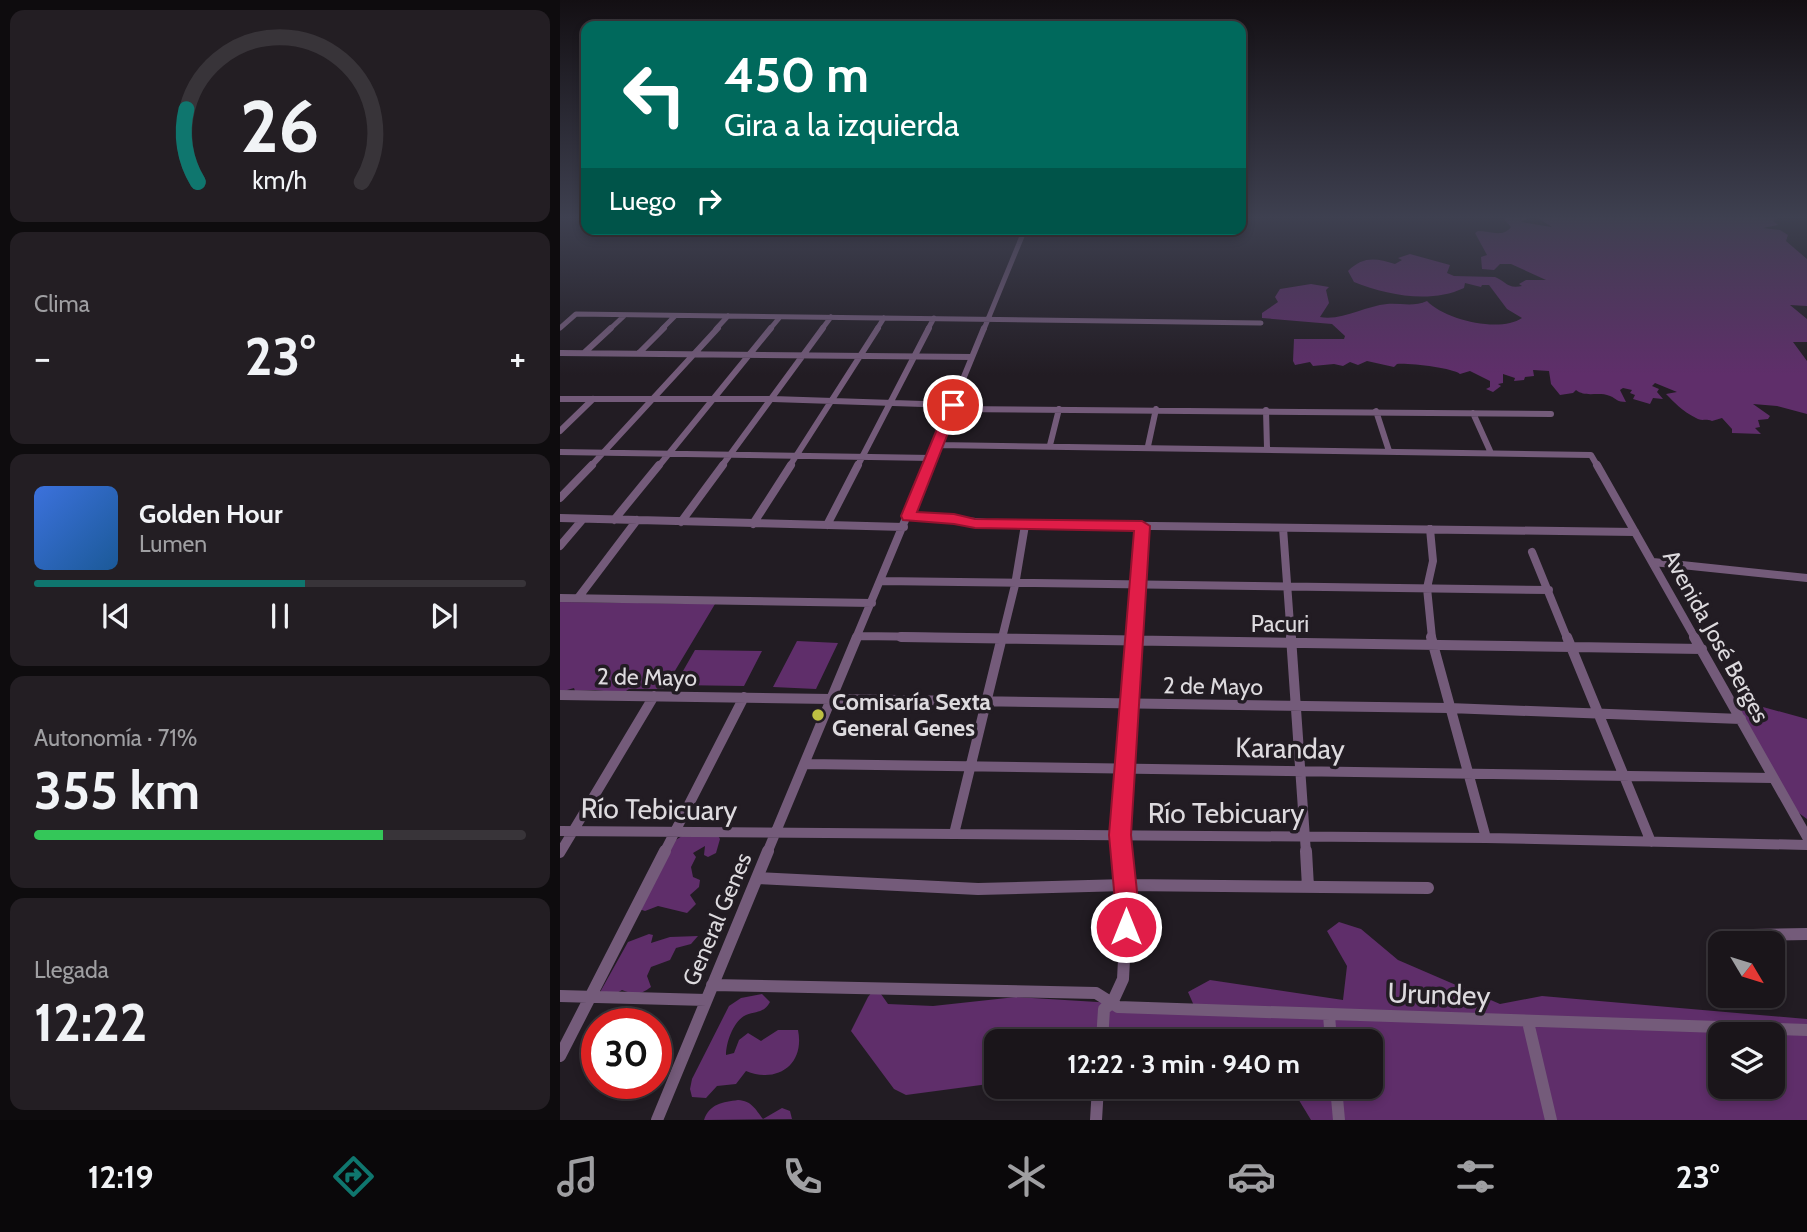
<!DOCTYPE html>
<html lang="es">
<head>
<meta charset="utf-8">
<style>
  body { margin:0; font-family:Cabin,sans-serif; background:#231e23; color:#f1f3f6; height:100vh; display:flex; flex-direction:column; font-size:26px; white-space:nowrap }
  * { box-sizing:border-box; margin:0 }
  p { font-size:23px; color:#9f9fa2 }
  .icon { flex:none; width:38px; height:38px; fill:none; stroke:currentColor; stroke-width:2; stroke-linecap:round; stroke-linejoin:round }
  .map { position:relative; flex:1; overflow:hidden }
  .side { display:flex; flex-direction:column; gap:10px; padding:10px; background:#0e0c0e; width:560px }
  .side>* { flex:none }
  .banner { position:absolute; left:21px; top:21px; width:665px; height:214px; border-radius:14px; box-shadow:0 4px 10px #0003,0 0 0 2px #383439; background:#00695c; color:#fff; overflow:hidden }
  .needle { width:46px; rotate:128deg }
  .tools { position:absolute; left:1148px; top:931px; display:grid; gap:14px }
  .tools a { display:grid; place-items:center; width:77px; height:77px; border-radius:14px; background:#1a151a; box-shadow:0 4px 10px #0003,0 0 0 2px #383439; font-size:35px }
  .speed { position:absolute; left:21px; top:1008px; display:flex; gap:14px; font-size:35px; font-weight:700; text-align:center }
  .speed>* { display:grid; place-content:center; width:91px; height:91px; border-radius:50%; background:#1a151a; box-shadow:0 4px 10px #0003,0 0 0 2px #383439; line-height:1 }
  .speed .limit { border:10px solid #d22; background:#fff; color:#111 }
  .pin { position:absolute; display:grid; place-items:center; width:60px; height:60px; color:#fff; margin:-30px; border:4px solid #fff; border-radius:50%; box-shadow:0 2px 7px #0007 }
  .me { position:absolute; width:77px; margin:-38px; rotate:0deg; stroke-linejoin:round; filter:drop-shadow(0 0 5px #0008) }
  .turn { display:flex; align-items:center; gap:24px; height:147px; padding:0 28px; font-size:32px }
  .turn .icon { width:91px; height:91px; stroke-width:2.5 }
  .turn b { display:block; font-size:49px; line-height:60px }
  .then { display:flex; align-items:center; height:66px; padding:0 28px; background:#0003; gap:14px; font-size:26px }
  .big { font-size:52px; font-weight:700; line-height:1.1 }
  .side .widget { flex:1; display:flex; flex-direction:column; justify-content:center; gap:10px; min-width:0; padding:0 24px; border-radius:14px; background:#231e23 }
  .side .dial { align-items:center; gap:0 }
  .dial svg { height:182px; overflow:visible; fill:none; stroke:#383439; stroke-width:7; stroke-linecap:round; text-anchor:middle }
  .dial text { fill:#f1f3f6; stroke:none }
  .song { display:flex; align-items:center; gap:21px }
  .cover { width:84px; height:84px; border-radius:10px; background:linear-gradient(135deg,hsl(220 70% 55%),hsl(210 70% 35%)) }
  .played { height:7px; border-radius:4px; background:linear-gradient(90deg,#0f766e 55%,#383439 55%) }
  .keys { display:flex; justify-content:space-around; direction:ltr }
  .heat { display:flex; justify-content:space-between; align-items:center; font-size:38px; direction:ltr }
  .charge { height:10px; border-radius:5px; background:linear-gradient(90deg,#34c759 71%,#383439 0) }
  .trip { position:absolute; left:424px; top:1029px; width:399px; height:70px; border-radius:14px; background:#1a151a; box-shadow:0 4px 10px #0003,0 0 0 2px #383439; font-weight:700; line-height:70px; text-align:center }
  .menu { display:flex; height:112px; justify-content:space-around; align-items:center; background:#0a080a; color:#9f9fa2 }
  .menu .icon { width:49px; height:49px }
  .menu .current { color:#0f766e }
  .menu b { font-size:32px; color:#f1f3f6 }
  main { display:flex; flex:1; min-height:0 }
  .map>svg:first-child { display:block }
  .green { fill:#5f2e6a; fill-rule:evenodd }
  .lines { fill:none; stroke-linecap:round; stroke-linejoin:round }
  .minor-far4 { stroke:#745b7a; stroke-width:5 }
  .minor-far3 { stroke:#745b7a; stroke-width:6 }
  .minor-far2 { stroke:#745b7a; stroke-width:8 }
  .minor-far1 { stroke:#745b7a; stroke-width:10 }
  .minor { stroke:#745b7a; stroke-width:12 }
  .route { fill:#e11d48; stroke:#92132f; stroke-width:2 }
  .poi-dot { fill:#bebf42; stroke:#221c23; stroke-width:2.5 }
  .labels { text-anchor:middle; dominant-baseline:central; stroke-width:7; stroke-linejoin:round; paint-order:stroke }
  .street-label { font-size:23px; fill:#dddade; stroke:#221c23 }
  .poi-label { font-size:23px; font-weight:bold; fill:#dddade; stroke:#221c23; text-anchor:start }
  .near-street-label { font-size:28px; fill:#dddade; stroke:#221c23 }
</style>
</head>
<body>
<main>
<section class="side">
<div class="widget dial"><svg viewBox="0 0 100 80">
<path d="M14 69A42 42 0 1 1 86 69"/>
<path d="M14 69A42 42 0 0 1 9 37" stroke="#0f766e"/>
<text x="50" y="56" font-size="32" font-weight="700">26</text>
<text x="50" y="72" font-size="11">km/h</text>
</svg></div>
<div class="widget"><p>Clima</p>
<div class="heat"><a>−</a><b class="big">23°</b><a>+</a></div>
</div>
<div class="widget">
<div class="song"><i class="cover"></i><div><b>Golden Hour</b><p>Lumen</p></div></div>
<div class="played"></div>
<div class="keys"><svg class="icon" aria-label="previous" viewBox="0 0 24 24"><path d="M18 5L8 12l10 7zM5 5v14"/></svg><svg class="icon" aria-label="pause" viewBox="0 0 24 24"><path d="M8 5v14M16 5v14"/></svg><svg class="icon" aria-label="next" viewBox="0 0 24 24"><path d="M6 5l10 7-10 7zM19 5v14"/></svg></div>
</div>
<div class="widget"><p>Autonomía · 71%</p><b class="big">355 km</b><div class="charge"></div></div>
<div class="widget"><p>Llegada</p><b class="big">12:22</b></div>
</section>
<div class="map">
<svg width="1247" height="1120" viewBox="0 0 1247 1120">
  <rect width="100%" height="100%" fill="#221c23"/>
  <path class="green" d="M943 218H969L961 222 992 227 978 218H1218L1213 221 1218 225 1203 228 1220 230 1228 235 1226 241 1247 259V306L1230 305 1247 319V342H1233L1247 361V414L1217 406 1193 404 1210 416 1208 419 1198 420 1200 427 1195 428 1201 434 1172 433V429L1162 418 1152 421C1144 418 1143 422 1136 418 1122 411 1114 402 1106 394L1117 392 1095 383 1092 386 1099 389 1097 392 1103 399 1093 398 1090 404 1073 399 1075 395 1070 393 1072 390 1063 388 1060 390 1066 402C1057 402 1057 399 1050 396 1038 391 1026 398 1016 390L1013 393 1000 395 991 384 989 371 973 370 974 376 965 377 964 380 954 381 955 378 943 374V383L938 384 941 386 933 392 926 389 930 387V381L910 371 900 374C892 368 850 363 837 364L834 367 807 361 798 365 790 362 783 366 774 364 753 366 750 362 735 365 733 361 734 339H784L785 336 772 324 702 318V313L718 302 715 297 720 289 751 284 769 287 766 290 769 303 760 317C782 321 805 306 827 304 841 303 854 307 867 301 885 320 940 333 962 318L947 309 929 285H922L921 287 905 283 904 288C870 304 827 295 794 282L788 271C803 256 816 258 835 264L842 260 838 258 850 254 890 265 887 273 894 276 935 277C946 281 946 289 962 286L959 284 966 280H986L951 264H940L934 270 922 269 921 257 927 255 915 233 918 231C930 231 943 238 951 227Z
    M0 602 155 604 104 689H69L63 693 35 690 15 691 14 688 0 692Z
    M237 641 278 643 256 689 213 687Z
    M135 650 202 651 184 686 115 685Z
    M1203 707 1247 719V819L1236 811 1175 709 1186 708 1200 721 1206 717Z
    M157 834 160 839 156 853 148 857 144 855 145 846 133 853 136 857 131 867 133 877 140 880 139 887 130 895 136 904 127 913 98 906 85 911 79 909 111 843 122 836Z
    M779 922 801 929 838 960 940 1004 982 996 1247 1019V1120H751L734 1092C672 1105 607 1101 546 1087H810V1041H436V1083L346 1095 334 1089 291 1031 308 997 316 987 328 1004 373 1006 456 997 635 1008 628 992 650 980 783 1000 787 966 767 931ZM1160 1034H1213V1087H1160Z
    M89 934 93 935 91 943 110 937 138 936 131 944 116 948 110 960 91 967 87 976 91 987C80 995 75 995 62 990L50 997 39 994 68 942Z
    M202 994 210 1002C204 1013 197 1011 186 1015 173 1021 166 1043 166 1055L174 1053 179 1040 188 1033 201 1041 218 1030H238C245 1064 218 1084 186 1071L176 1084 157 1086 146 1098 132 1097 130 1089 132 1079 169 1006 181 998Z
    M178 1100C192 1101 195 1109 203 1119L222 1108 230 1111 232 1119 144 1120C149 1104 163 1102 178 1100Z"/>
  <g class="lines">
    <path class="minor-far4" d="M0 328 16 314 701 323
      M50 329 65 315
      M102 329 115 316
      M156 329 168 316
      M210 329 220 317
      M262 329 271 317
      M317 329 324 318
      M368 329 374 318
      M424 329 465 229"/>
    <path class="minor-far3" d="M0 353 412 357
      M24 353 51 328
      M79 353 104 328
      M0 399H213L393 405
      M391 409 991 414
      M706 410 707 448
      M816 411 829 451
      M913 413 931 453
      M0 431 33 399
      M377 445 1031 455 1038 467
      M490 445 499 409
      M588 446 596 409
      M0 452 372 458
      M30 467 158 328
      M98 467 211 328
      M161 467 263 328
      M229 467 318 328
      M297 467 369 328
      M367 467 424 328"/>
    <path class="minor-far2" d="M1037 465 1135 638
      M0 498 32 465
      M348 516 438 524 1075 532
      M0 518 344 527
      M54 520 99 465
      M121 522 163 465
      M193 524 231 465
      M267 525 298 465
      M723 528 731 638
      M870 529 873 561 867 588 872 638
      M0 546 23 519
      M972 552 1007 638
      M1093 562 1247 578
      M321 581 989 590
      M0 598 312 603
      M18 598 77 520
      M298 636 454 638
      M296 638 368 465
      M442 638 455 585 465 525
      M574 638 582 526"/>
    <path class="minor-far1" d="M341 637 1142 649
      M731 637 746 853
      M871 637 926 838
      M1007 637 1091 842
      M1134 637 1247 837
      M0 695 889 708 1181 719
      M246 764 1213 778
      M0 831 926 838 1247 845
      M394 834 442 637
      M0 853 94 696
      M104 853 184 697
      M207 853 297 637
      M562 853 560 835 574 637"/>
    <path class="minor" d="M746 851 748 887
      M197 878 418 889 565 885 868 888
      M1193 935 1247 934
      M152 985 536 993 552 1003 563 979 567 901 562 851
      M0 996 146 1000
      M769 1015 771 1041
      M968 1022 991 1120
      M542 1041 544 1009 552 1003 558 1007 1247 1030
      M0 1056 105 851
      M776 1087 779 1120
      M97 1120 208 851
      M536 1120 538 1087"/>
  </g>
  <linearGradient id="sky" x2="0" y2="1"><stop stop-color="#130f13"/><stop offset="0.58" stop-color="#3e4050"/><stop offset="1" stop-color="#3e4050" stop-opacity="0"/></linearGradient>
  <rect width="1247" height="375" fill="url(#sky)"/>
  <path class="route" d="M393 401 399 405 357 512 394 514 415 519 582 521 590 526 571 835 578 901 577 927 574 935 566 938 558 935 554 927 555 901 549 835 574 531 415 528 394 524 343 520 341 516 387 405Z"/>
  <circle class="poi-dot" cx="258" cy="715" r="7"/>
  <g class="labels">
    <g class="street-label">
      <text x="720" y="624">Pacuri</text>
      <text transform="translate(1156 636) rotate(61)">Avenida José Berges</text>
      <text transform="translate(87 677) rotate(1)">2 de Mayo</text>
      <text transform="translate(653 686) rotate(1)">2 de Mayo</text>
      <text transform="translate(157 919) rotate(-67)">General Genes</text>
    </g>
    <g class="poi-label">
      <text x="272" y="702">Comisaría Sexta<tspan x="272" dy="26">General Genes</tspan></text>
    </g>
    <g class="near-street-label">
      <text transform="translate(730 748) rotate(1)">Karanday</text>
      <text transform="translate(99 809) rotate(1)">Río Tebicuary</text>
      <text x="666" y="813">Río Tebicuary</text>
      <text transform="translate(879 994) rotate(2)">Urundey</text>
    </g>
  </g>
</svg>
<div class="tools">
<a><svg class="needle" viewBox="-14 -14 28 28"><path d="M0-13l5 13h-10z" fill="#e53935"/><path d="M0 13l5-13h-10z" fill="#9f9fa2"/></svg></a>
<a><svg class="icon" aria-label="layers" viewBox="0 0 24 24"><path d="M12 4l9 5-9 5-9-5zM3 14l9 5 9-5"/></svg></a>
</div>
<div class="speed"><div class="limit">30</div></div>
<div class="pin" style="left:393px;top:405px;background:#d93025"><svg class="icon" aria-label="arrive" viewBox="0 0 24 24"><path d="M6 21V4h12l-3 4 3 4H6"/></svg></div>
<svg class="me" style="left:566px;top:927px" viewBox="-20 -20 40 40"><circle r="17" fill="#e11d48" stroke="#fff" stroke-width="3"/><path d="M0-11L8 9 0 5-8 9z" fill="#fff"/></svg>
<div class="trip">12:22 · 3 min · 940 m</div>
<div class="banner">
<div class="turn"><svg class="icon" aria-label="left" viewBox="0 0 24 24"><path d="M17 20v-9H6M10 6l-5 5 5 5"/></svg><div><b>450 m</b>Gira a la izquierda</div></div>
<div class="then">Luego<svg class="icon" aria-label="right" viewBox="0 0 24 24"><path d="M7 20v-9h11M14 6l5 5-5 5"/></svg></div>
</div>
</div>
</main>
<nav class="menu">
<b>12:19</b>
<svg class="icon current" aria-label="directions" viewBox="0 0 24 24"><path d="M12 3l9 9-9 9-9-9zM9 14v-3h6M13 9l2 2-2 2"/></svg>
<svg class="icon" aria-label="music" viewBox="0 0 24 24"><path d="M9 18V5l10-2v13"/><circle cx="6" cy="18" r="3"/><circle cx="16" cy="16" r="3"/></svg>
<svg class="icon" aria-label="phone" viewBox="0 0 24 24"><path d="M5 4h4l2 5-3 2q2 4 5 5l2-3 5 2v4C11 20 4 13 5 4z"/></svg>
<svg class="icon" aria-label="climate" viewBox="0 0 24 24"><path d="M12 3v18M4 7l16 10M4 17L20 7"/></svg>
<svg class="icon" aria-label="car" viewBox="0 0 24 24"><path d="M5 17H2v-5l4-1 3-4h7l3 4 3 1v5h-3M9 17h6M6 11h13"/><circle cx="7" cy="17" r="2"/><circle cx="17" cy="17" r="2"/></svg>
<svg class="icon" aria-label="filters" viewBox="0 0 24 24"><path d="M4 7h16M4 17h16"/><circle cx="9" cy="7" r="2"/><circle cx="15" cy="17" r="2"/></svg>
<b>23°</b>
</nav>
</body>
</html>
